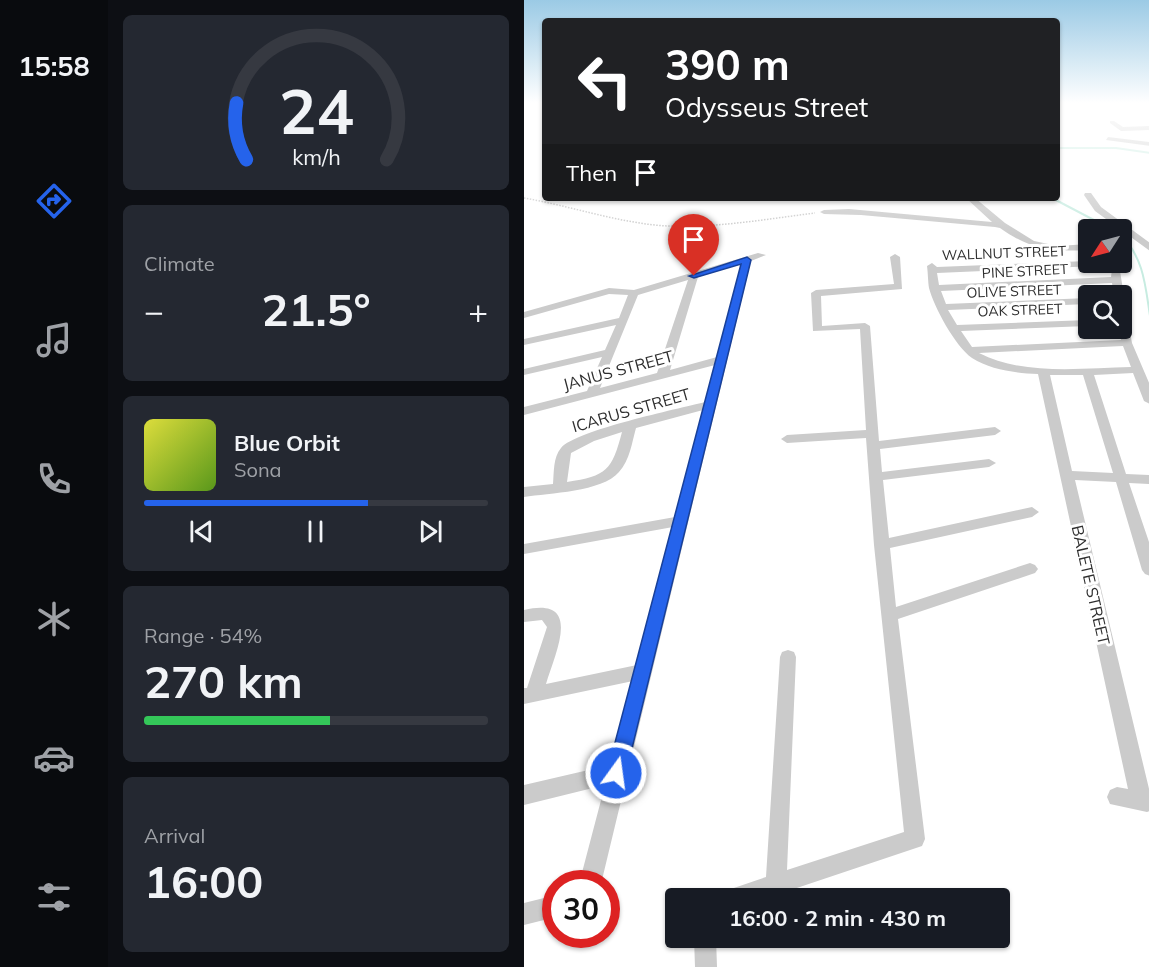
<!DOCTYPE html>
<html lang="en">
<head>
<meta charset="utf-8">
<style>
  body { margin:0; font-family:Mulish,sans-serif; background:#242831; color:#f1f3f6; height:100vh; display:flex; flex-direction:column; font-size:22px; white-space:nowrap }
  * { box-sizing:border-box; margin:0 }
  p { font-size:20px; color:#9ea1a6 }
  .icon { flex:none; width:33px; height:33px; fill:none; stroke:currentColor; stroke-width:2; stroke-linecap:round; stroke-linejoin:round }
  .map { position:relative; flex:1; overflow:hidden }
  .sheet { display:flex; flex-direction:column; gap:15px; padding:15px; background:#0d0f14; width:416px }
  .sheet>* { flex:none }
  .hud { position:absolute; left:18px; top:18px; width:518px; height:183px; border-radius:6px; box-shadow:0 2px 4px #0004; background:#202124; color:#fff; overflow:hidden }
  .needle { width:39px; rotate:234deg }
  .tools { position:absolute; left:554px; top:219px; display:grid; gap:12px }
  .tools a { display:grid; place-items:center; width:54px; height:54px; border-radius:6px; background:#171b24; box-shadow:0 2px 4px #0004; font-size:30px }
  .speed { position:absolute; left:18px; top:870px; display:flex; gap:12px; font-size:30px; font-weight:700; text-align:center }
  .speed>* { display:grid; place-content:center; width:78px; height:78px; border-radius:50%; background:#171b24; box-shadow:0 2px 4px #0004; line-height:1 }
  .speed .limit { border:9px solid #d22; background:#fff; color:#111 }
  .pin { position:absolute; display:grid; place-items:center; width:51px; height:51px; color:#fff; margin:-62px -26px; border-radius:50% 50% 50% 0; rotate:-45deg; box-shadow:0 0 6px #0007 }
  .pin .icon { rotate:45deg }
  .me { position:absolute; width:66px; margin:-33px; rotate:14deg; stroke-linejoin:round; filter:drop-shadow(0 0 4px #0008) }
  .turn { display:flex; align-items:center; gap:21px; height:126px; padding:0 24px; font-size:27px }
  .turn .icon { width:78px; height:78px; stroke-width:2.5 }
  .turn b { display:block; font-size:42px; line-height:51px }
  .then { display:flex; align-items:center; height:57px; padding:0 24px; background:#0003; gap:12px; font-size:22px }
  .big { font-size:45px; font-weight:700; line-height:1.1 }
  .sheet .widget { flex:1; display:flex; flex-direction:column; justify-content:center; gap:9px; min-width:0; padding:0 21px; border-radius:9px; background:#242831 }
  .sheet .dial { align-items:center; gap:0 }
  .dial svg { height:156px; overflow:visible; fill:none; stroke:#363941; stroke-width:7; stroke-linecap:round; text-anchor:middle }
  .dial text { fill:#f1f3f6; stroke:none }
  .song { display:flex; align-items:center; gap:18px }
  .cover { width:72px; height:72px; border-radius:9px; background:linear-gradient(135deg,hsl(60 70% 55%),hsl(90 70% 35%)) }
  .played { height:6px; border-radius:3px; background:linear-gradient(90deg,#2563eb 65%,#363941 65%) }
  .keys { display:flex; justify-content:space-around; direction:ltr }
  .heat { display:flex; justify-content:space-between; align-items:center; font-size:33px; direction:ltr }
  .charge { height:9px; border-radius:4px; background:linear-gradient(90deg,#34c759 54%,#363941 0) }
  .trip { position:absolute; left:141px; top:888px; width:345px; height:60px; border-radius:6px; background:#171b24; box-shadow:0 2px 4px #0004; font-weight:700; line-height:60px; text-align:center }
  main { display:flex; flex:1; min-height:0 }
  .tabs { display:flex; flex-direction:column; width:108px; justify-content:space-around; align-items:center; background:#090b0e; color:#9ea1a6 }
  .tabs .icon { width:42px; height:42px }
  .tabs .current { color:#2563eb }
  .tabs b { font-size:27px; color:#f1f3f6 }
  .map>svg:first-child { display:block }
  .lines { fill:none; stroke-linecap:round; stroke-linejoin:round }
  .stream { stroke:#c7ece1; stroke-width:2 }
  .path { stroke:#cbcbcb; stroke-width:1.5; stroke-dasharray:1.5 1.5; stroke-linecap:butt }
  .minor { fill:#cbcbcb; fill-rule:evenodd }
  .route { fill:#2563eb; stroke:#184099; stroke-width:1.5 }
  .labels { text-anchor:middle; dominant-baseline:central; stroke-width:6; stroke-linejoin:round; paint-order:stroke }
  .far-street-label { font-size:14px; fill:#2e2e2e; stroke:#fff }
  .street-label { font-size:16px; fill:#2e2e2e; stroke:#fff }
</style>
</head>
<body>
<main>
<nav class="tabs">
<b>15:58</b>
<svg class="icon current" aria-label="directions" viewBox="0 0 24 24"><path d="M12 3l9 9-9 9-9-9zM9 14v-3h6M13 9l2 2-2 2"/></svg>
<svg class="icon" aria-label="music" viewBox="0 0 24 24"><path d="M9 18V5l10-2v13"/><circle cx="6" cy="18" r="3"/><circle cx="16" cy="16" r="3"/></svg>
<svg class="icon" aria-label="phone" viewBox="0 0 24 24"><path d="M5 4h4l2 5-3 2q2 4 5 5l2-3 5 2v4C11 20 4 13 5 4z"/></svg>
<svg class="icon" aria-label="climate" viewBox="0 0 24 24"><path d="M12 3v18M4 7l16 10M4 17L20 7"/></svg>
<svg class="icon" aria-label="car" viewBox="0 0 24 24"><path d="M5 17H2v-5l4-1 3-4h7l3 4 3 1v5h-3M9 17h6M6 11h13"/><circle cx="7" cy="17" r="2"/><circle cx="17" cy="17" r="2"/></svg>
<svg class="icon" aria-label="filters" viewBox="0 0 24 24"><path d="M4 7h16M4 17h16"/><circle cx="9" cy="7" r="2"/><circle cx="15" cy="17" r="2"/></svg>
</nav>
<section class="sheet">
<div class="widget dial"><svg viewBox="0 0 100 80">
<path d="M14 69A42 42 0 1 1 86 69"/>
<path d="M14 69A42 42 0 0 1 9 40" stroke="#2563eb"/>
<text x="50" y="56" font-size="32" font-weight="700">24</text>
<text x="50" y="72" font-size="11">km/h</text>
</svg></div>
<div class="widget"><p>Climate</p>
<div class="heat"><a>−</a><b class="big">21.5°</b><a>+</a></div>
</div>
<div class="widget">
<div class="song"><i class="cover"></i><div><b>Blue Orbit</b><p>Sona</p></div></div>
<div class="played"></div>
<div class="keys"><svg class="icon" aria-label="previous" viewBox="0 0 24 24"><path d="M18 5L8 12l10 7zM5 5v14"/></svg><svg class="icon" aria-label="pause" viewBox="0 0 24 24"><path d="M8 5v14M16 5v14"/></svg><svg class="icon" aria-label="next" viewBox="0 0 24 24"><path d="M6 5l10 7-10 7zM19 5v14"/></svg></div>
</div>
<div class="widget"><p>Range · 54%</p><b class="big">270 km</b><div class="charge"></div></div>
<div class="widget"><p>Arrival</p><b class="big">16:00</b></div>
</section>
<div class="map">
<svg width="626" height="967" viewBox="0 0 626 967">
  <rect width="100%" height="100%" fill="#fff"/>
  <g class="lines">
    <path class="stream" d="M532 148H592L626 153
      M528 198 589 230
      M597 234C620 260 621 283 626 316"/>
    <path class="path" d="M0 198C47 206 98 224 144 226 193 228 243 219 291 213"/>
    <path class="minor" d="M586 121H590L599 127 626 126V130L597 131 586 123Z
      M584 137 626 142V146L582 140Z
      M561 193H567L577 207 626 243V251L571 211 560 195Z
      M442 198H451L481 223 510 241 534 246 564 244V250C527 252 507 250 476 228L471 227 337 215 300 214 296 212 300 210 325 209 468 222Z
      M234 253 242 255 227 261 77 884H55L81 785 0 805V785L86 765 109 681 0 704V688H3L23 627 18 620 0 622V610C60 596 31 653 22 684L113 665 149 527 0 554V544L151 517 179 410 112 428C108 442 106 460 95 472 78 492 25 493 0 497V487L29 484C30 473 29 457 37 448 52 430 154 409 181 402L191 365 0 415V407L63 391 78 357 0 375V369L81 350 92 325 0 345V339L95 318 104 295 85 294 0 318V312L85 288 110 290ZM217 264 193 357 146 370 174 277ZM164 280 133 373 76 388 114 295ZM98 432C88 470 83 476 43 482L47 453 70 441Z
      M371 254 376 257 378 289 297 296 298 326 341 323 346 326 355 441 471 427 477 431 471 435 356 449 358 472 465 459 472 463 465 467 359 480 365 538 508 507 515 512 508 517 366 548 372 607 506 563 511 565 514 569 511 573 374 619 401 839 398 846 243 898H201L204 890 242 877 256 657 258 652 264 650 270 652 272 657 263 870 380 832 350 545 342 438 263 443 257 439 263 435 342 430 336 329 289 331 287 293 292 290 370 284 366 257Z
      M597 260 599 262 594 265 413 273 415 285 587 277 588 269 596 271 600 296 597 298V296H590L588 283 417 291 422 304 564 298V304L424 310 433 325 564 320V326L437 331 448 347 597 340 595 328H597V307L602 310 608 343 626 385V404L620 401 609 373 570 375 602 474 626 475V484L605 483 626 545V576L621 574 618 570 592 482 551 480 626 793V811L623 812 586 804 583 797 586 790 593 787 604 789 514 374C492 373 467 370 448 358 431 346 410 307 405 288 404 282 404 273 403 266L408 263 413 267 564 261V262H597ZM599 346 607 367C559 368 499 376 455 353ZM526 375H559L589 473 548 471Z
      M32 895V917L0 925V903Z
      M170 938H192L193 967H171Z"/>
  </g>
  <linearGradient id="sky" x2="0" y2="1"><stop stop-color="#9bcae5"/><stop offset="0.43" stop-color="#fff"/><stop offset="1" stop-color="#fff" stop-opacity="0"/></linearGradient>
  <rect width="626" height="239" fill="url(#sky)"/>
  <path class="route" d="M223 257 227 260 102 773 99 780 92 783 86 780 83 773 217 264 170 278 165 276Z"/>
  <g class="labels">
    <g class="far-street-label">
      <text transform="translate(480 253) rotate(-2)">WALLNUT STREET</text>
      <text transform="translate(501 271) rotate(-3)">PINE STREET</text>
      <text transform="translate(490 291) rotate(-2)">OLIVE STREET</text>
      <text transform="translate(496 310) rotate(-2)">OAK STREET</text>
    </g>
    <g class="street-label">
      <text transform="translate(94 370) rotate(-15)">JANUS STREET</text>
      <text transform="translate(107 410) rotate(-16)">ICARUS STREET</text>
      <text transform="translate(567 585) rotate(77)">BALETE STREET</text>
    </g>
  </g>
</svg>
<div class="tools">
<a><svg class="needle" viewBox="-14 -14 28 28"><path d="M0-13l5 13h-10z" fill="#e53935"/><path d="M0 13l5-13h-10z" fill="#9ea1a6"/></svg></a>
<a><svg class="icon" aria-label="search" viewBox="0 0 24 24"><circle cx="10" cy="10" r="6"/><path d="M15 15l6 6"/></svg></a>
</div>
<div class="speed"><div class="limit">30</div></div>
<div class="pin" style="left:170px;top:276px;background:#d93025"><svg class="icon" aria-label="arrive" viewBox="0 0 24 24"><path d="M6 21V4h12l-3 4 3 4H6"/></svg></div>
<svg class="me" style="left:92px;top:773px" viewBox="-20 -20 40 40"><circle r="17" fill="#2563eb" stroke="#fff" stroke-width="3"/><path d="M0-11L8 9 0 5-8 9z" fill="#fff"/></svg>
<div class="trip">16:00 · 2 min · 430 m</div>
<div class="hud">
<div class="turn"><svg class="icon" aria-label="left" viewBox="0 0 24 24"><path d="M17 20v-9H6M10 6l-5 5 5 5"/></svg><div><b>390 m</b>Odysseus Street</div></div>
<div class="then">Then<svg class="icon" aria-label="arrive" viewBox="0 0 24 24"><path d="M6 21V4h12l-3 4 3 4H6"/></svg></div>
</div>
</div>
</main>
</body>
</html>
